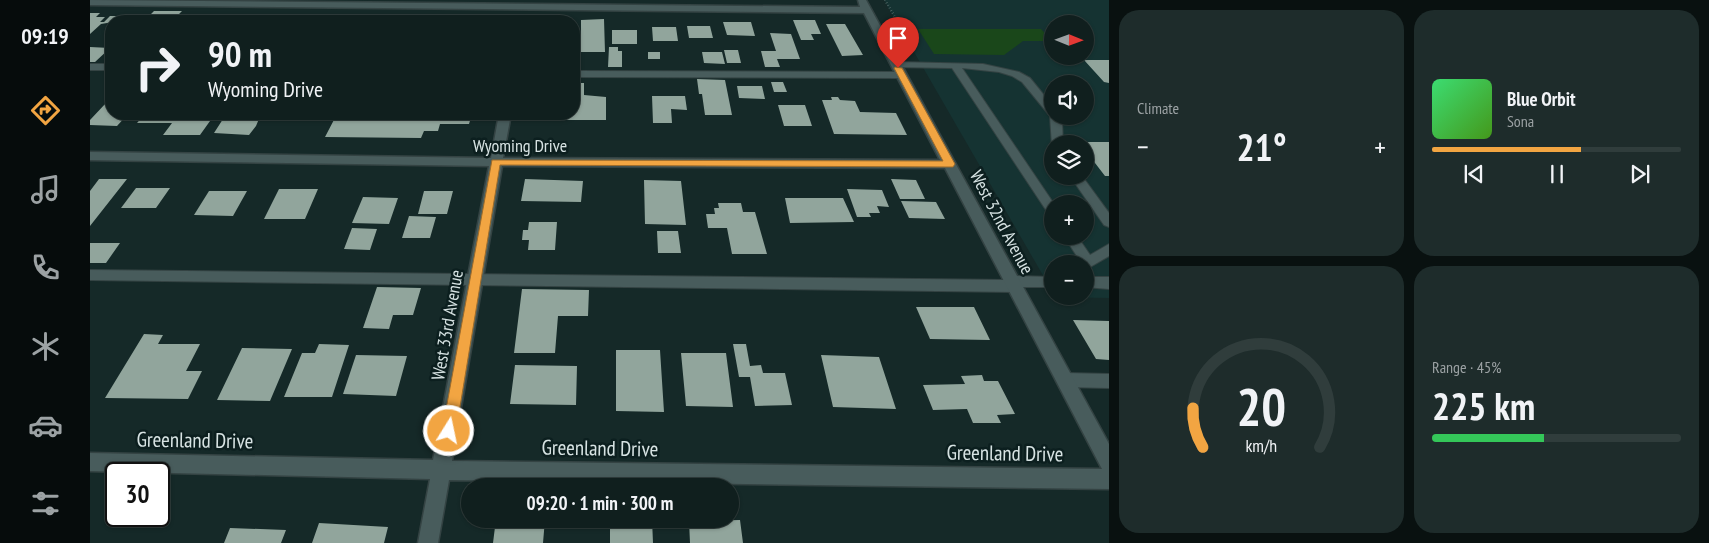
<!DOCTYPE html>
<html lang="en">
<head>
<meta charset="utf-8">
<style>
  body { margin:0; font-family:"PT Sans Narrow",sans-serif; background:#1e2c2b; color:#f1f3f6; height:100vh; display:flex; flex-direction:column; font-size:19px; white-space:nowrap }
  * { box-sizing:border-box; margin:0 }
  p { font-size:16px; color:#9ca2a4 }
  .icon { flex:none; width:28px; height:28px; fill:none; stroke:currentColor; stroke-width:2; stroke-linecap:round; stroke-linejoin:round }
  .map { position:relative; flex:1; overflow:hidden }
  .details { display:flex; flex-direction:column; gap:10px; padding:10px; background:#091110; width:600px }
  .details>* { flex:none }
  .hud { position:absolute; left:15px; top:15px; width:475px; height:105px; border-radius:20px; box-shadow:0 1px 4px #0004,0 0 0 1px #303d3c; background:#101f1e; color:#f1f3f6; overflow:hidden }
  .needle { width:32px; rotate:91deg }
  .controls { position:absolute; left:954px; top:15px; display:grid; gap:10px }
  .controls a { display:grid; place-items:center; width:50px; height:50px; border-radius:50%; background:#101f1e; box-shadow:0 1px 4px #0004,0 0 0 1px #303d3c; font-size:25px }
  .speed { position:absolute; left:15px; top:462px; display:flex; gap:10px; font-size:25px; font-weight:700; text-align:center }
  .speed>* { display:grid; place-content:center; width:65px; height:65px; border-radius:50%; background:#101f1e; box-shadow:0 1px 4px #0004,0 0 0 1px #303d3c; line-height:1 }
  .speed .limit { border:2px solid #111; border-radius:8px; background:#fff; color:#111 }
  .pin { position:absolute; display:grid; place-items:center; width:42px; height:42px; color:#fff; margin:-51px -21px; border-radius:50% 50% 50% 0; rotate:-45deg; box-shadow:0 0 5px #0007 }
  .pin .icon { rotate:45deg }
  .me { position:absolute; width:55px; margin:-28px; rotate:10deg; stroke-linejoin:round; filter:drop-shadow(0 0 4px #0008) }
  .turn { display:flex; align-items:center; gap:18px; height:105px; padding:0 20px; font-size:22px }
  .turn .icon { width:65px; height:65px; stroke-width:2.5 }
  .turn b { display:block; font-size:35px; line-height:42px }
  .big { font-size:38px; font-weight:600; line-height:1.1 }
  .details .card { flex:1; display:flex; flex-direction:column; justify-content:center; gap:8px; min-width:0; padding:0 18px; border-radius:20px; background:#1e2c2b }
  .details .dial { align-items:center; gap:0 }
  .dial svg { height:130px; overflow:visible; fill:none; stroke:#303d3c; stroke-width:7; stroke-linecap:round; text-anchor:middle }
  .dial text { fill:#f1f3f6; stroke:none }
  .song { display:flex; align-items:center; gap:15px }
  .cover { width:60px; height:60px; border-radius:8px; background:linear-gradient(135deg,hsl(140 70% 55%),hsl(100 70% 35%)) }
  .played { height:5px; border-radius:2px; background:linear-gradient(90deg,#f2a542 60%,#303d3c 60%) }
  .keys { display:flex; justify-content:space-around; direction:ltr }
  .heat { display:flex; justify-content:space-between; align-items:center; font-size:28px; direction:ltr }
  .charge { height:8px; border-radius:4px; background:linear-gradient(90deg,#34c759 45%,#303d3c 0) }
  .details .tiles { flex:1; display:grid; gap:10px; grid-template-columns:repeat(2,1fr) }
  .trip { position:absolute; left:371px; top:478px; width:278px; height:50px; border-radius:25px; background:#101f1e; box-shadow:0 1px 4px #0004,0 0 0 1px #303d3c; font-weight:600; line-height:50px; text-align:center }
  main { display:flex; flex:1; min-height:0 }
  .dock { display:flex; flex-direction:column; width:90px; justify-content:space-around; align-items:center; background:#060c0c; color:#9ca2a4 }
  .dock .icon { width:35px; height:35px }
  .dock .on { color:#f2a542 }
  .dock b { font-size:22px; color:#f1f3f6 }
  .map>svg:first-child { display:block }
  .built { fill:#153332; fill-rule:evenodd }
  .green { fill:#1a471a }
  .building { fill:#91a59c }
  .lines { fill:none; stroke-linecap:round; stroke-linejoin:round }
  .lane-casing { stroke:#344343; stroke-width:2 }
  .street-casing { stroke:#344343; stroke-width:3 }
  .path { stroke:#657675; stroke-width:2.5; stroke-dasharray:0.5 2.5; stroke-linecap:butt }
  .lane { fill:#485c5c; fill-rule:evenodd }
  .street { fill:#485c5c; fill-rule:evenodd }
  .route { fill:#f2a542; stroke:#9d6b2b }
  .labels { text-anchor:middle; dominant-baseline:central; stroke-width:5; stroke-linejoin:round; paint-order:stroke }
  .street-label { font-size:18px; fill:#d7e3e3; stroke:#0c1f1f }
  .near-street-label { font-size:21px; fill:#d7e3e3; stroke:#0c1f1f }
</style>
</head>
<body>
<main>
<nav class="dock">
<b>09:19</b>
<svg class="icon on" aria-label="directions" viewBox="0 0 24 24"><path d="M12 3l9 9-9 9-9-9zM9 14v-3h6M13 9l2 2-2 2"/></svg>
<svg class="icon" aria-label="music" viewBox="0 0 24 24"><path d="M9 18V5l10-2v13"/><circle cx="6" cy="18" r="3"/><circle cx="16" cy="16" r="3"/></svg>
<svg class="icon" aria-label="phone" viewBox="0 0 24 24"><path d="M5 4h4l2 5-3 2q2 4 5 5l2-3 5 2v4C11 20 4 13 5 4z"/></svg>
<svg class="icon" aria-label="climate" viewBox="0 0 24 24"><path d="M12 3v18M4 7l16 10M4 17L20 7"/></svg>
<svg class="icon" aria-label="car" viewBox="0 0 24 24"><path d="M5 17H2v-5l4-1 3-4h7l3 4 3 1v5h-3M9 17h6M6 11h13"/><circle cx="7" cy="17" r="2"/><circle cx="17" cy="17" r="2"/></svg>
<svg class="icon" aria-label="filters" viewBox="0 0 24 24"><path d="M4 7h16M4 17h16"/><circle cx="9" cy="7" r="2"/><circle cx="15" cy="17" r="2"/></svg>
</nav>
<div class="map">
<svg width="1019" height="543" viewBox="0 0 1019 543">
  <rect width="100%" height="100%" fill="#152928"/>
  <path class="built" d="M794 0H1019V298L966 297 995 296V264H962V291ZM962 24H995V56H962ZM962 84H995V116H962ZM962 144H995V176H962ZM962 204H995V236H962Z"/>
  <path class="green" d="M828 29H951L962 41H933L914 55 844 54Z"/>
  <path class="building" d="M64 11H92L82 21H54Z
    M0 13H10L6 17H15L10 22H14L20 16H34L29 21 11 24 0 34Z
    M381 16 406 17 404 21H380Z
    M514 19 515 52H491V20Z
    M703 20H725L731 34H721L724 40H711Z
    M633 22H661L665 36 637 35Z
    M736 24H755L773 55 752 56Z
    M597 26H620L623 38H599Z
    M562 27H586L588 41H563Z
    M522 30H547V44H522Z
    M680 33 701 34 710 59H687L690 67H675L671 51H686Z
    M0 47 20 48 5 62H0Z
    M519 47H528V51H532V67H518Z
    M634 50H648L651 63H637Z
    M558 52H570V59H558Z
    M612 52H632L635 64 614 63Z
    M994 60H1019V83L1014 82Z
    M607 79 635 80 642 115H615L612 94H609Z
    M681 82H693L697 92H684Z
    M484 83H494V95L516 97V120H476V114H484Z
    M647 86H672L675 99 649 98Z
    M562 96H595L597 110 581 109 582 123H563Z
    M741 97H748L750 100 765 101 770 112 806 113 817 135 744 134 732 100H742Z
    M16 103H21V114H38L27 126 0 125V120Z
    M688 105H715L722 126H694Z
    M55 114H125L110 135H73L82 123H47Z
    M140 114H171L166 126 159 135 124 133 133 119Z
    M247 114H382L379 124H350L348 131H334L331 138 235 137Z
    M995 142H1019V176H1015L995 150Z
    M9 179H37L0 226V191Z
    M435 179 493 181 491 202 431 201Z
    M801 179 826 180 835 199H810Z
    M554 180 591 181 596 225 555 224Z
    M46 188H80L66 208H31Z
    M189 189H228L215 219H174Z
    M757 189 792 190 799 207 787 206 790 213H779L781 217H767Z
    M119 191H157L143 216 104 215Z
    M334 191H363L357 214H328Z
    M273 197 308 198 299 224 262 223Z
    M695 198H753L764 222 700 223Z
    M811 201 846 202 855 219 819 218Z
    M628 203H651L653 212H665L677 254H642L637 228H618L616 214H625L624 208H629Z
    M319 216 346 217 340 238H312Z
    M439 222H467L465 250H438L439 240H432L433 230H438Z
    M262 228 287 229 280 250 254 249Z
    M567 231H588L591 253H568Z
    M0 243H30L16 263H0Z
    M287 287 331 288 323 315H303L299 329 273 328Z
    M432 289 499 290 498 316H468L465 353H424Z
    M826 307H884L900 340 840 339Z
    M983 320 1019 321V360L1006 359Z
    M54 334 73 335 68 344H110L96 371H112L98 399 15 398Z
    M229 344 259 345 242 397H194L212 353H225Z
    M643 344H656L660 366 671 365 673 373H695L702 405 665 406 660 377H649Z
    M152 348 202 349 180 401 127 400Z
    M526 350H570L574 412 526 411Z
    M591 353H636L643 407 596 406Z
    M266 355 317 356 306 396 253 394Z
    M731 355 789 357 806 409 743 407Z
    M425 365 487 366 486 405 420 404Z
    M892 375 894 381H908L925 414 907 415 911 423H883L877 409 843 410 833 385 875 384 871 376Z
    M406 519H455L453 543H403Z
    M520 519H562L563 543H520Z
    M650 520 653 543H600L599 521Z
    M229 523 298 527 294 543H222Z
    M140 528 196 530 191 543H134Z"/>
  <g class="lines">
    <g class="lane-casing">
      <path id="lane" d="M806 62 893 64 929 72 940 78 953 94 962 106V116H970L972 121 973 144H962V146L960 116 932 82 922 76 909 72 872 68 964 204H962V214L958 213 862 68 803 67V63Z
        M0 64H21V70H0Z
        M484 71 811 72 816 75 811 78 484 77Z
        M980 176H992L1019 213V227L1014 225Z
        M974 236H987L1000 255 1019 244V256L995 270V264H989L990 261Z
        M0 270 916 280 918 277 923 276 962 277V287H932L930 290 925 292 0 280Z
        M995 277H1019V289L995 287Z
        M975 373 1019 374V388L975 387 969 385 967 380 969 375Z"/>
    </g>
    <g class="street-casing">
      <path id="street" d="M0 0 770 7 768 0H776L1019 444V489L359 480 348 543H328L340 479 0 471V453L343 460 399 166 0 160V152L401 158 409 114H421L413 158 850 160 774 13 0 5ZM412 166 855 168 1012 469 362 461Z"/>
    </g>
    <path class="path" d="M795 0 825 51"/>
    <use href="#lane" class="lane"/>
    <use href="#street" class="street"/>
  </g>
  <path class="route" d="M805 67 812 68 865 164 863 167 410 165 366 431 364 436 359 438 354 436 352 431 402 160 853 161 804 68Z"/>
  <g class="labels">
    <g class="street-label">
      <text x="430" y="145">Wyoming Drive</text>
      <text transform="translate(912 222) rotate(62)">West 32nd Avenue</text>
      <text transform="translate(357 325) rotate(-80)">West 33rd Avenue</text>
    </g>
    <g class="near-street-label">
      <text transform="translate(105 440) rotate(1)">Greenland Drive</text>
      <text transform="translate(510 448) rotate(1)">Greenland Drive</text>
      <text transform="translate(915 453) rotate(1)">Greenland Drive</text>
    </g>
  </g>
</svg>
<div class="controls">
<a><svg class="needle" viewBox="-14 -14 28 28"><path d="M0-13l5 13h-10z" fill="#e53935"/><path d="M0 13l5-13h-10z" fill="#9ca2a4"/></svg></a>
<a><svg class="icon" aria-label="sound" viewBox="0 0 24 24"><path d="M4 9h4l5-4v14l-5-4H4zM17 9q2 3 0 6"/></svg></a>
<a><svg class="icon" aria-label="layers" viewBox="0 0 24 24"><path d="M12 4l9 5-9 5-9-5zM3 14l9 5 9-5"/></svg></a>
<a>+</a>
<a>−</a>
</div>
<div class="speed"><div class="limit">30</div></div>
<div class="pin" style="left:808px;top:68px;background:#d93025"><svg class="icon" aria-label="arrive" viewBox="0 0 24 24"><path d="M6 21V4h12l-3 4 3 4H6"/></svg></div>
<svg class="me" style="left:359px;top:431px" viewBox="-20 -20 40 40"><circle r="17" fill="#f2a542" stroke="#fff" stroke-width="3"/><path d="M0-11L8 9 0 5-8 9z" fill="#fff"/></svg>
<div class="trip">09:20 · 1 min · 300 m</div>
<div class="hud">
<div class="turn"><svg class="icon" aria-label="right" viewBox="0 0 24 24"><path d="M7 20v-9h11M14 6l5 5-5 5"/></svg><div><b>90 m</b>Wyoming Drive</div></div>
</div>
</div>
<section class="details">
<div class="tiles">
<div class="card"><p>Climate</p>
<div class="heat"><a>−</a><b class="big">21°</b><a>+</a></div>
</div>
<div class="card">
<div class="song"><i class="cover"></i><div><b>Blue Orbit</b><p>Sona</p></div></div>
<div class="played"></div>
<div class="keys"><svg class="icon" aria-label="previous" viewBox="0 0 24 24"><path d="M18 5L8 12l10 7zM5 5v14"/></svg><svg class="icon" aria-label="pause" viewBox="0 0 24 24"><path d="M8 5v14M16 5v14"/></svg><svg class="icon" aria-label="next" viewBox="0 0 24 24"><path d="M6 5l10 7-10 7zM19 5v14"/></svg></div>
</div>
<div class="card dial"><svg viewBox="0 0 100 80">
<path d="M14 69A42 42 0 1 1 86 69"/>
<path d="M14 69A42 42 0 0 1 8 45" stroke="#f2a542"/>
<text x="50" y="56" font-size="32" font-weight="700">20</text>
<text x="50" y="72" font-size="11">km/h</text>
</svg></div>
<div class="card"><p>Range · 45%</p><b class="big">225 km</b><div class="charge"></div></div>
</div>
</section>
</main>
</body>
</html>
